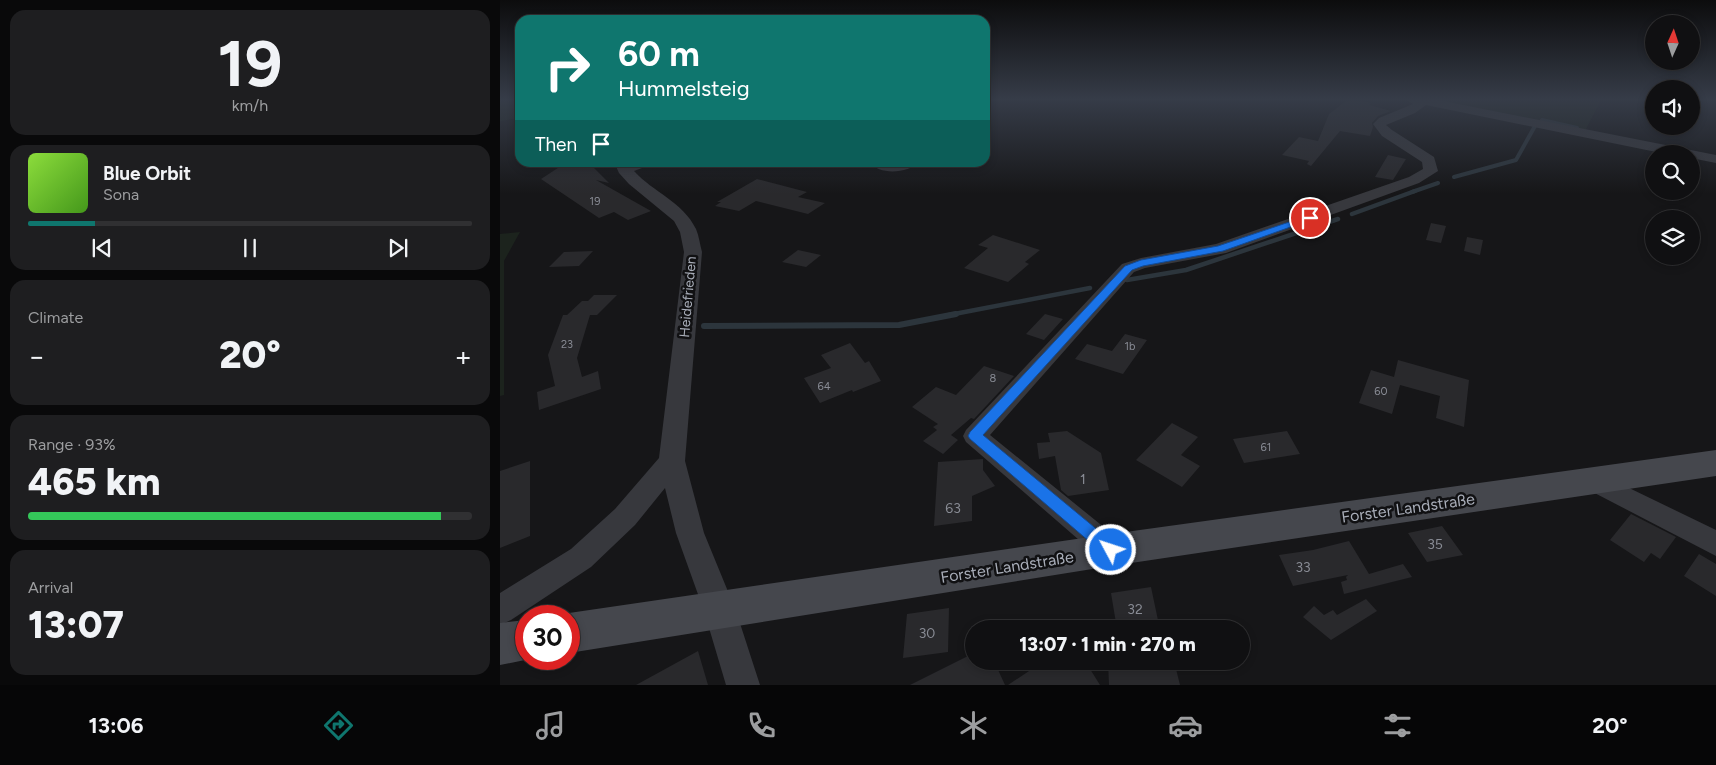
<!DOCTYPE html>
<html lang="en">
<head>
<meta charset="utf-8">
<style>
  body { margin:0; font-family:Figtree,sans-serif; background:#1e1e20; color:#f1f3f6; height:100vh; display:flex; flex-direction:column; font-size:19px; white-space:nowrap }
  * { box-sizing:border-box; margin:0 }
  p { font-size:16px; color:#9c9d9f }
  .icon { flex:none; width:28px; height:28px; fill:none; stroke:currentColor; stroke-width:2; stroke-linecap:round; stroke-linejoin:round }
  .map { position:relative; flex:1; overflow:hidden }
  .drawer { display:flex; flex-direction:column; gap:10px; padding:10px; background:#09090a; width:500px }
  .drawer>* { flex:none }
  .hud { position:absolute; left:15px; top:15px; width:475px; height:152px; border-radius:15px; box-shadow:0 2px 8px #0003,0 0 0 1px #303032; background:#0f766e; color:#fff; overflow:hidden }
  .needle { width:32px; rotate:3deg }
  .controls { position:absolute; left:1145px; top:15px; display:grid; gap:10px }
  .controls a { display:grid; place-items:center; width:55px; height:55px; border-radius:50%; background:#101012; box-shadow:0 2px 8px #0003,0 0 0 1px #303032; font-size:25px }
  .speed { position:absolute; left:15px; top:605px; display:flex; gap:10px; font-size:25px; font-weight:700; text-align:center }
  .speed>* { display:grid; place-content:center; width:65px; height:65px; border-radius:50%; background:#101012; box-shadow:0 2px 8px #0003,0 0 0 1px #303032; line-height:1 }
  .speed .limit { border:8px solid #d22; background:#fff; color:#111 }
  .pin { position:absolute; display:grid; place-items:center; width:42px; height:42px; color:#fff; margin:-21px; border:2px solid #fff; border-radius:50%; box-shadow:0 1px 5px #0007 }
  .me { position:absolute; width:55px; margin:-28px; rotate:310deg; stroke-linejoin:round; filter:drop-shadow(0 0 4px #0008) }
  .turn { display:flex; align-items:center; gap:18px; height:105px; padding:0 20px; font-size:22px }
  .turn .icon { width:65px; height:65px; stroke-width:2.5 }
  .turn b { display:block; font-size:35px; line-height:42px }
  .then { display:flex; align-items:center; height:48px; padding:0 20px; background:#0003; gap:10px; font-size:19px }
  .big { font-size:38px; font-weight:800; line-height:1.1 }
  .drawer .tile { flex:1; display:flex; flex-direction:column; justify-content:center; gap:8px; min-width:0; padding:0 18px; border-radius:15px; background:#1e1e20 }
  .drawer .dial { align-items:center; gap:0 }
  .dial b { font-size:65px; line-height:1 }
  .song { display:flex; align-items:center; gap:15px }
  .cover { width:60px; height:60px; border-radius:8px; background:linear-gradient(135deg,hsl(90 70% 55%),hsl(100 70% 35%)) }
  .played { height:5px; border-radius:2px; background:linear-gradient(90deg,#0f766e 15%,#303032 15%) }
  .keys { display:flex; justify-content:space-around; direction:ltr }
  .heat { display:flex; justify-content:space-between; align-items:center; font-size:28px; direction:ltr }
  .charge { height:8px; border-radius:4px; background:linear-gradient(90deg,#34c759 93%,#303032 0) }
  .trip { position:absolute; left:465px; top:620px; width:285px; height:50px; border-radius:25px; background:#101012; box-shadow:0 2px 8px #0003,0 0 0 1px #303032; font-weight:800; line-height:50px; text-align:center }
  .menu { display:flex; height:80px; justify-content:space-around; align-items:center; background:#060607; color:#9c9d9f }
  .menu .icon { width:35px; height:35px }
  .menu .current { color:#0f766e }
  .menu b { font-size:22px; color:#f1f3f6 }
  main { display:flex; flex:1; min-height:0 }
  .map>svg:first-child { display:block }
  .green { fill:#1c231d }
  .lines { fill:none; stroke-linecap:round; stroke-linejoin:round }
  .stream-far2 { stroke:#2c353c; stroke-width:4 }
  .stream-far1 { stroke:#2c353c; stroke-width:4.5 }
  .stream { stroke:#2c353c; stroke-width:6 }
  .building { fill:#29292c }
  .service { fill:#37383d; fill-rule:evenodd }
  .minor { fill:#37383d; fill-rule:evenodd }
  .secondary { fill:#45474d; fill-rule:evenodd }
  .route { fill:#1a73e8; stroke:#114b97 }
  .labels { text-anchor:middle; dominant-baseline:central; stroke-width:5; stroke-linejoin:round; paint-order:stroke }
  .number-label { font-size:11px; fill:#888b94 }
  .street-label { font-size:14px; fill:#a8adb8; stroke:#111113 }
  .near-number-label { font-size:14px; fill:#888b94 }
  .near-street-label { font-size:16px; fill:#a8adb8; stroke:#111113 }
</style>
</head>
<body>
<main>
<section class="drawer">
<div class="tile dial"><b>19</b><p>km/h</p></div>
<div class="tile">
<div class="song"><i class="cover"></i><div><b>Blue Orbit</b><p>Sona</p></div></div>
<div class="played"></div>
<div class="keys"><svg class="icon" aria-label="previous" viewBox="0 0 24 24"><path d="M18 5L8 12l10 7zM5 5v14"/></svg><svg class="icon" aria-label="pause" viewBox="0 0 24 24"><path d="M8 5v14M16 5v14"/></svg><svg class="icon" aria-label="next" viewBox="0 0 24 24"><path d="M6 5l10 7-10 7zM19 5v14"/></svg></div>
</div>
<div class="tile"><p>Climate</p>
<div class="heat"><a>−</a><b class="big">20°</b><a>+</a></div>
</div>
<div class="tile"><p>Range · 93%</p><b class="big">465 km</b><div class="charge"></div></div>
<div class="tile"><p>Arrival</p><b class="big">13:07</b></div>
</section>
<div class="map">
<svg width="1216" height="685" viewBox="0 0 1216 685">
  <rect width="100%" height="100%" fill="#161618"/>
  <path class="green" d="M0 98H20V118L0 121Z
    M921 98H1102L1085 131Z
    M20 232 4 261V395L0 396V234Z"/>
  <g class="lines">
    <path class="stream-far2" d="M1042 120 1077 128
      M954 177 1016 160 1035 126
      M912 192 938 183"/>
    <path class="stream-far1" d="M852 214 915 191
      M627 280 686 270 838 219
      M449 315 590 288"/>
    <path class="stream" d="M204 326 399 325 456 314"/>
  </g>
  <path class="building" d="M850 98 871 103 869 105 891 111 878 116 872 123 873 127 870 136 840 131 811 166 807 164 809 161 782 155 799 137 818 141 829 114Z
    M888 155 906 159 893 180 875 177Z
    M67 162H88L109 183 96 180 151 211 128 220 114 212 99 218 41 179Z
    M257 179 307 192 298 197 325 203 308 214 256 201 239 211 215 206 221 202H217Z
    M931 223 946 226 941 243 926 240Z
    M493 235 540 250 525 262 529 264 508 282 464 268 488 248 478 245Z
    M967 237 983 240 980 255 964 251Z
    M298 250 321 255 306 267 282 262Z
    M93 251 79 266 49 267 64 252Z
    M94 295H117L97 315H90L77 358 82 377 98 371 101 389 39 410 37 392 55 386 48 355 63 315H67L82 301H88Z
    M545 314 563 319 544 340 526 334Z
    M625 334 647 340 623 374 575 359 587 344 612 351Z
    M350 343 365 363 369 361 381 381 353 392 352 390 320 403 304 378 331 368 321 355Z
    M898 360 969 380 964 427 936 418 940 396 900 385 892 414 859 403 871 370 894 377Z
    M484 366 514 376 474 419 471 418 451 435 458 440 443 454 423 441 437 430 433 427 438 424 412 407 436 387 456 395Z
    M672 423 698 437 681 455 700 466 682 487 636 460Z
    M567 431 601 453 609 490 568 496 561 490 555 456 539 459 537 443 550 442 548 433Z
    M787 431 800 454 744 463 733 439Z
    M483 459V470L495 486 472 496V521L434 526 438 462Z
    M30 461V536L0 548V471Z
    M1131 514 1176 537 1160 559 1151 553 1144 562 1110 540Z
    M942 526 963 555 927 562 908 533Z
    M849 541 869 574 903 564 912 577 844 594 841 582 847 580 846 577 848 575 793 586 779 555 813 550Z
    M1199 554 1216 564V596L1184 576Z
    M651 587 659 625 617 629 611 593Z
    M866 599 877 611 831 640 803 617 814 606 824 615 833 610 837 615Z
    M449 608 448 652 403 658 407 614Z
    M198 651 208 685H136Z
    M474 653V661H494L505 685H410Z
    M531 661H585L600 685H508L535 667Z
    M608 661H674L680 685H609Z"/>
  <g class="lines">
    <path class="service" d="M368 162C376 162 380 167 388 167 399 168 410 162 421 162 406 173 382 176 368 162Z"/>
    <path class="minor" d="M904 98H928L1216 155V163L1191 158V154H1166L926 105 915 113 886 125 892 130 934 157 938 171 919 183 726 253 645 268 634 272 490 435 621 541 626 550 621 559 611 563 601 559 466 442 463 436 466 430 622 264 641 258 716 244 909 177 923 169 922 162 882 136 873 124 879 118 913 104Z
      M114 162H152L150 165 134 171C153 192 183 202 196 229 199 236 200 245 202 252L185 461 204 533 236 611 260 685H226L204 611 176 533 165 488 135 525 91 567 11 620 0 625V593L71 549 115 509 159 458 184 252 180 232 174 221 129 184 119 173Z
      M1094 471 1216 530V556L1085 488 1081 481 1085 474Z"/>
    <path class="secondary" d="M1216 450V476L611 566 69 653V616H60L69 613 611 534Z
      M26 620V659H30L0 665V623Z"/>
  </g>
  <linearGradient id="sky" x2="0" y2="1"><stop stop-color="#0c0c0d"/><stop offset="0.51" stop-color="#363c48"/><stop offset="1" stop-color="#363c48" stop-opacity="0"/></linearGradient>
  <rect width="1216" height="194" fill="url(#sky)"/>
  <path class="route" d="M810 215 814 218 813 219 723 251 643 266 632 270 483 435 617 546 619 550 617 555 611 557 605 555 470 439 468 436 470 432 625 266 641 260 718 246Z"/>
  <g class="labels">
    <g class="number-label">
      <text x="95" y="201">19</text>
      <text x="67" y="344">23</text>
      <text x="630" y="346">1b</text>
      <text x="493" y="378">8</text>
      <text x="324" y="386">64</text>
      <text x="881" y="391">60</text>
      <text x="766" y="447">61</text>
    </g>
    <g class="street-label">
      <text transform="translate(188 297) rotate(-85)">Heidefrieden</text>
    </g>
    <g class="near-number-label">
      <text x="583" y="479">1</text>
      <text x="453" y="508">63</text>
      <text x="935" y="544">35</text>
      <text x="803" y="567">33</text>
      <text x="635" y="609">32</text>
      <text x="427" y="633">30</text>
    </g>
    <g class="near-street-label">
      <text transform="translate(908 508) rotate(-8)">Forster Landstraße</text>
      <text transform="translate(507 567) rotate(-9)">Forster Landstraße</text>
    </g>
  </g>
</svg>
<div class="controls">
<a><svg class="needle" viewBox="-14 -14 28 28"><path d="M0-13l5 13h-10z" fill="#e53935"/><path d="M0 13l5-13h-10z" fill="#9c9d9f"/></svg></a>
<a><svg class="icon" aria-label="sound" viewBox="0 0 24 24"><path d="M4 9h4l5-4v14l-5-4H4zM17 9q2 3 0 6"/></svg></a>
<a><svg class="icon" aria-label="search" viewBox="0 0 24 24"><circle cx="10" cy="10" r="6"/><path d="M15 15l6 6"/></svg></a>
<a><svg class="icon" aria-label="layers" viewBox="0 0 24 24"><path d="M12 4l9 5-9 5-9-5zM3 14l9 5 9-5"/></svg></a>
</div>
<div class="speed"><div class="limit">30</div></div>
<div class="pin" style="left:810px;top:218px;background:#d93025"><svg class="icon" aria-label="arrive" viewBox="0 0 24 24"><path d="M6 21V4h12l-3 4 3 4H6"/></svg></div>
<svg class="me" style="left:611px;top:550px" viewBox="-20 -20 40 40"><circle r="17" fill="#1a73e8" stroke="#fff" stroke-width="3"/><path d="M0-11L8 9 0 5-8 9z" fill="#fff"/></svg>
<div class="trip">13:07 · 1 min · 270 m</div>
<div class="hud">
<div class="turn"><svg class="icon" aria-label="right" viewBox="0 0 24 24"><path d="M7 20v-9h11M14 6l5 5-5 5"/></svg><div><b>60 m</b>Hummelsteig</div></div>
<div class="then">Then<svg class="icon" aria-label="arrive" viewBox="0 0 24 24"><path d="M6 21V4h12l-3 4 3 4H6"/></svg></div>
</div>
</div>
</main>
<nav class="menu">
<b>13:06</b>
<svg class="icon current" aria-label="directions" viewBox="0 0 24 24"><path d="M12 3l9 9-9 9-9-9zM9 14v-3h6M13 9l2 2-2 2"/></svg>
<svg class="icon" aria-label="music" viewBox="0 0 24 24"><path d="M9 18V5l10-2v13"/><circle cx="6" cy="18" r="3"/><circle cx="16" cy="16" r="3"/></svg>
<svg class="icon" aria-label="phone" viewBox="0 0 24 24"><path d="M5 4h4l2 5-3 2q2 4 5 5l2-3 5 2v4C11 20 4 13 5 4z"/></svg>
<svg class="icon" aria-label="climate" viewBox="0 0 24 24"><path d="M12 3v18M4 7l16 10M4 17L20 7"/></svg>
<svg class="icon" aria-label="car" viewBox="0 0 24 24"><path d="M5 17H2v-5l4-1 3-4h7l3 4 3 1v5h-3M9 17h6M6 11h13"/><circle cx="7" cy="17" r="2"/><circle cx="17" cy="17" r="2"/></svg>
<svg class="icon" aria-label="filters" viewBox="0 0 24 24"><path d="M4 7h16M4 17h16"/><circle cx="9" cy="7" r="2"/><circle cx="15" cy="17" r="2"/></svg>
<b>20°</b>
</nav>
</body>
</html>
